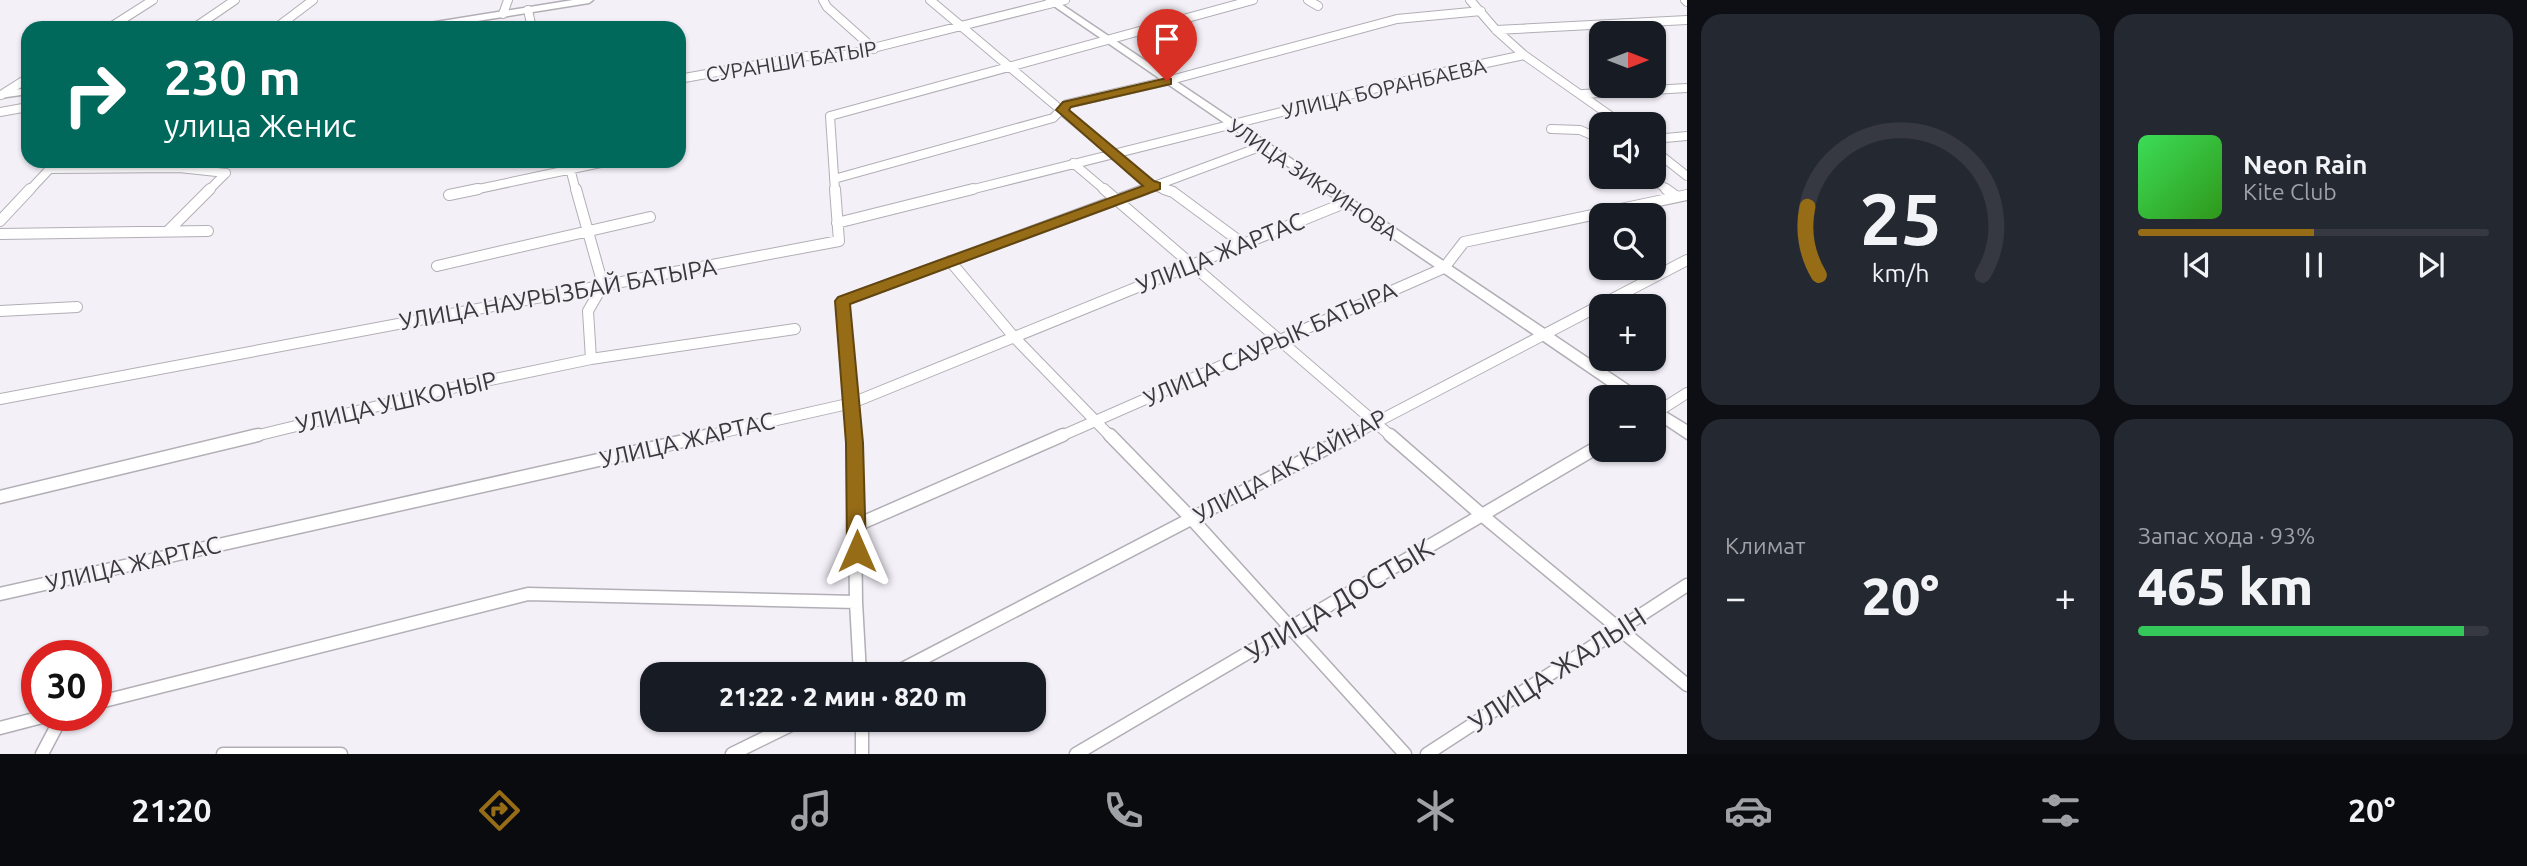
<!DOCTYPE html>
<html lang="ru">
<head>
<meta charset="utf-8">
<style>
  body { margin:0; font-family:Ubuntu,sans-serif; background:#242831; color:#f1f3f6; height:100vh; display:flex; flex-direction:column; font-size:26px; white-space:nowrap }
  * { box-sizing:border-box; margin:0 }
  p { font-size:23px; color:#9ea1a6 }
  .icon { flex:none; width:38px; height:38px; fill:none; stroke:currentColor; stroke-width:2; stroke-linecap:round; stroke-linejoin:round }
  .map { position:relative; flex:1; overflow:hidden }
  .sheet { display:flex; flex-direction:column; gap:14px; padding:14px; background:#0d0f14; width:840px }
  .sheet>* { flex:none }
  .banner { position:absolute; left:21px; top:21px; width:665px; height:147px; border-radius:21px; box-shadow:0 2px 5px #0004; background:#00695c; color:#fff; overflow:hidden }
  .needle { width:46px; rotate:90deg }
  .controls { position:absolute; left:1589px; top:21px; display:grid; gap:14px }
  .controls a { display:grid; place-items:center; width:77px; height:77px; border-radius:14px; background:#171b24; box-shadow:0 2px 5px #0004; font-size:35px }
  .speed { position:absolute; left:21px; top:640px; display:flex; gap:14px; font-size:35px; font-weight:700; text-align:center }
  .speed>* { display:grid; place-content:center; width:91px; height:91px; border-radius:50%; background:#171b24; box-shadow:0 2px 5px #0004; line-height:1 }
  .speed .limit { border:10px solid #d22; background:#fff; color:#111 }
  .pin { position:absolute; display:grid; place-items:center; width:60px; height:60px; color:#fff; margin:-72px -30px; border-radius:50% 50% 50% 0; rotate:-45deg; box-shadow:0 0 7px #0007 }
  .pin .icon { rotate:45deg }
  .me { position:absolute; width:77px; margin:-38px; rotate:0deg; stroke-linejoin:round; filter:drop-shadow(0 0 5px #0008) }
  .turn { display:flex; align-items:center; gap:24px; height:147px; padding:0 28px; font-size:32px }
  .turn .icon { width:91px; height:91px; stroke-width:2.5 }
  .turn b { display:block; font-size:49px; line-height:60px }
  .big { font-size:52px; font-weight:800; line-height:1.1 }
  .sheet .card { flex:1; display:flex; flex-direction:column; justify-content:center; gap:10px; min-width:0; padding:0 24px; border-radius:21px; background:#242831 }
  .sheet .dial { align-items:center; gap:0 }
  .dial svg { height:182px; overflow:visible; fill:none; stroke:#363941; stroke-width:7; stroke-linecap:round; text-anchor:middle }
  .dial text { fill:#f1f3f6; stroke:none }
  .song { display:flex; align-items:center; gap:21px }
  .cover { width:84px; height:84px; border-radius:10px; background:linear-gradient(135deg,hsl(130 70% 55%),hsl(110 70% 35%)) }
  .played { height:7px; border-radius:4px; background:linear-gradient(90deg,#966c17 50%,#363941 50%) }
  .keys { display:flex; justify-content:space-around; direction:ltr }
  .heat { display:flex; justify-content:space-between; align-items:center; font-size:38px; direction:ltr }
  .charge { height:10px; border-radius:5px; background:linear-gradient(90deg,#34c759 93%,#363941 0) }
  .sheet .tiles { flex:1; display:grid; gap:14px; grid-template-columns:repeat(2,1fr) }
  .trip { position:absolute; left:640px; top:662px; width:406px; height:70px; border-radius:21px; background:#171b24; box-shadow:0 2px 5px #0004; font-weight:800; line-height:70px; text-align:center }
  .menu { display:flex; height:112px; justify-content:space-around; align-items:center; background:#090b0e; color:#9ea1a6 }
  .menu .icon { width:49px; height:49px }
  .menu .current { color:#966c17 }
  .menu b { font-size:32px; color:#f1f3f6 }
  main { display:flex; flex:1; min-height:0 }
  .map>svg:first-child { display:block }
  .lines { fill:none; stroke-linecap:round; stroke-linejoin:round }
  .street-far2-casing { stroke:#b2aeb5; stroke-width:10 }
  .street-far1-casing { stroke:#b2aeb5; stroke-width:12 }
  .street-casing { stroke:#b2aeb5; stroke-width:15 }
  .secondary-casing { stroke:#b2aeb5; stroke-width:3 }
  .street-far2 { stroke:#fff; stroke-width:8 }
  .street-far1 { stroke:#fff; stroke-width:10 }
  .street { stroke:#fff; stroke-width:12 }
  .secondary { fill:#fff; fill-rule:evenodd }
  .route { fill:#966c17; stroke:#62460f; stroke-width:2 }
  .labels { text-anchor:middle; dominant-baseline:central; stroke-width:5; stroke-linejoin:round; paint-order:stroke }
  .far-street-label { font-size:21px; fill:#3a383b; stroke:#f4f0f8 }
  .street-label { font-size:24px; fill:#3a383b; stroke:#f4f0f8 }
  .near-street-label { font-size:28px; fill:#3a383b; stroke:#f4f0f8 }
</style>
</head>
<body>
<main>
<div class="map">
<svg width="1687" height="754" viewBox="0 0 1687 754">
  <rect width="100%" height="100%" fill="#f4f0f8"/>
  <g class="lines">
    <g class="street-far2-casing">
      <path id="street-far2" d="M823 0 827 7 874 49
        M930 0 1149 184 1169 191
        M1308 0 1318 6
        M1470 0 1496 30 1524 55 1622 124
        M1685 0 1687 2
        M528 10 532 28
        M503 14 508 0
        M109 28 153 0
        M194 28 235 0
        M276 28 313 0
        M1496 30 1687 20
        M679 79 805 56 833 58 1065 0
        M1583 94 1687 88
        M1 95 28 78
        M0 112 28 107
        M1551 129 1580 130 1601 139
        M1654 139 1687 136
        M1654 150 1687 176
        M568 161 576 191
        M1073 163 1106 191
        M49 169 179 168 226 173
        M1650 177 1669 191
        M834 179 1053 118 1067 104 1167 81 1397 19 1481 11
        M29 191 57 161
        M208 191 226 173
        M469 191 610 161
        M835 191 830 116 1253 0
        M966 191 1425 76 1524 55
        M1141 191 1265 145"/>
    </g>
    <g class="street-far1-casing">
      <path id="street-far1" d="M576 189 603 285 588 311 591 359
        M1104 189 1392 437
        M1164 189 1173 192 1242 243
        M1666 189 1677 197
        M449 195 478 189
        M0 221 30 189
        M837 223 973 189
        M168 231 210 189
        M0 234 208 231
        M950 261 1014 337 1111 437
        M437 266 650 217
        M0 311 77 307
        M0 399 839 241 835 189
        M1654 414 1687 393
        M251 437 452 388 591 359 795 329
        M702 437 852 403 1347 202
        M854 437 843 301 1146 189
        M1059 437 1444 268 1464 242 1687 195
        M1348 437 1687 260"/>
    </g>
    <g class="street-casing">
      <path id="street" d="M854 435 856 602 860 674
        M1110 435 1191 518 1405 754
        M1390 435 1483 516 1687 685
        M0 497 258 435
        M857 525 1063 435
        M0 594 710 435
        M893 674 1352 435
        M96 703 528 594 856 602
        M862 719V754
        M0 728 46 716
        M42 754 62 716
        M223 754H341
        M732 754 803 719
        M1076 754 1601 445
        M1427 754 1687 585"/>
    </g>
    <g class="secondary-casing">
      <path id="secondary" d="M573 0H593L589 3 434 28H412L417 25Z
        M1045 0H1055L1640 393 1642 397H1625Z
        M28 88V94L0 98V92Z
        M1654 405 1687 425V439L1654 417Z"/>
    </g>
    <use href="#street-far2" class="street-far2"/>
    <use href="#street-far1" class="street-far1"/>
    <use href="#street" class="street"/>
    <use href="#secondary" class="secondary"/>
  </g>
  <path class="route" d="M1167 78 1171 79V84L1071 107 1069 110 1154 181 1160 183V189L850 304 863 443 866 551 863 556 857 559 850 556 847 551 846 443 835 301 838 297 1143 186 1056 110 1063 102Z"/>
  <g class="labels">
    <g class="far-street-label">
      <text transform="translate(791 61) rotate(-9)">СУРАНШИ БАТЫР</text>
      <text transform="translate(1384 88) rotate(-13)">УЛИЦА БОРАНБАЕВА</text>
      <text transform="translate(1313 179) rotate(34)">УЛИЦА ЗИКРИНОВА</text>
    </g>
    <g class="street-label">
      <text transform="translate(1220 253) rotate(-22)">УЛИЦА ЖАРТАС</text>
      <text transform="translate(558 294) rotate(-10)">УЛИЦА НАУРЫЗБАЙ БАТЫРА</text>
      <text transform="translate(1270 344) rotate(-24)">УЛИЦА САУРЫК БАТЫРА</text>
      <text transform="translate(396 402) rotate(-13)">УЛИЦА УШКОНЫР</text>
      <text transform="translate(687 440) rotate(-13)">УЛИЦА ЖАРТАС</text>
      <text transform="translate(1290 466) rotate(-28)">УЛИЦА АК КАЙНАР</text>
      <text transform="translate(133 564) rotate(-13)">УЛИЦА ЖАРТАС</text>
    </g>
    <g class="near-street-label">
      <text transform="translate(1339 600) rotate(-31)">УЛИЦА ДОСТЫК</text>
      <text transform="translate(1557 669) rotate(-33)">УЛИЦА ЖАЛЫН</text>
    </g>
  </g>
</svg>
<div class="controls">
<a><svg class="needle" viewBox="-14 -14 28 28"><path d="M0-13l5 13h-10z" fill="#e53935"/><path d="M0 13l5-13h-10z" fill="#9ea1a6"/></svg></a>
<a><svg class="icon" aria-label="sound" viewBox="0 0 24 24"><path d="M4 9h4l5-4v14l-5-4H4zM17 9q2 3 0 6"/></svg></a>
<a><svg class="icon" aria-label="search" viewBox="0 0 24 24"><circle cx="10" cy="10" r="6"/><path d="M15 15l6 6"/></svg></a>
<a>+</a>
<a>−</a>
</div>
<div class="speed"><div class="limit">30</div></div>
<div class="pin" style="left:1167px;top:81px;background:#d93025"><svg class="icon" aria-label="arrive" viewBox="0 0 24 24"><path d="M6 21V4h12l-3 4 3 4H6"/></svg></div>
<svg class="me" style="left:857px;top:551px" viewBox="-20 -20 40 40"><path d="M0-17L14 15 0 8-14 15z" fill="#966c17" stroke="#fff" stroke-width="4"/></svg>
<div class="trip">21:22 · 2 мин · 820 m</div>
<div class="banner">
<div class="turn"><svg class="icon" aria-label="right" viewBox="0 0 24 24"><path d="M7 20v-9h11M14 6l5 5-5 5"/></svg><div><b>230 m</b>улица Женис</div></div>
</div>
</div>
<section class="sheet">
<div class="tiles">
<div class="card dial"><svg viewBox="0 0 100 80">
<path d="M14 69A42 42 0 1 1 86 69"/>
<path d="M14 69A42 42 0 0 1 9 39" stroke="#966c17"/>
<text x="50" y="56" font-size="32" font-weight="700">25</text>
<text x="50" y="72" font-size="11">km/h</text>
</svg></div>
<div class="card">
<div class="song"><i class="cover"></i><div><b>Neon Rain</b><p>Kite Club</p></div></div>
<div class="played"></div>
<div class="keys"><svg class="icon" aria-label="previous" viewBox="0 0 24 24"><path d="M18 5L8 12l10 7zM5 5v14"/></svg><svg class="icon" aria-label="pause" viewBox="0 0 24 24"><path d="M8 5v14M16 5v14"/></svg><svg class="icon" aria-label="next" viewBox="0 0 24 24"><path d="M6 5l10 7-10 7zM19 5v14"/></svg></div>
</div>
<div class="card"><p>Климат</p>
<div class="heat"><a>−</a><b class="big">20°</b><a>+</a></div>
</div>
<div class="card"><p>Запас хода · 93%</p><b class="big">465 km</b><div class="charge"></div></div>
</div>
</section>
</main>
<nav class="menu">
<b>21:20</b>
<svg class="icon current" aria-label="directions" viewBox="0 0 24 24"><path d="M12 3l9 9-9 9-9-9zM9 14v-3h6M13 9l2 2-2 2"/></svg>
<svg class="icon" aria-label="music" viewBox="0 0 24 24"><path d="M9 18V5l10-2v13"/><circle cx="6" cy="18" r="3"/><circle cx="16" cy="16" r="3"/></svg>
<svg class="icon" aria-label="phone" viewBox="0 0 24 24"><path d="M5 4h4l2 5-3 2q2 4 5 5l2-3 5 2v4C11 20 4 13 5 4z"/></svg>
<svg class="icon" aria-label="climate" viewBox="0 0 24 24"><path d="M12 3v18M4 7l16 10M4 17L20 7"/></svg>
<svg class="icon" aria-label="car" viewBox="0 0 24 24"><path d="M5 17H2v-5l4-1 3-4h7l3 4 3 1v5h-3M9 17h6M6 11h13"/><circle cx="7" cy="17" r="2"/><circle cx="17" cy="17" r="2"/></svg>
<svg class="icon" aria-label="filters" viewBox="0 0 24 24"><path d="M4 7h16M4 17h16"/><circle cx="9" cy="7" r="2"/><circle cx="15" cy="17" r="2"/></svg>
<b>20°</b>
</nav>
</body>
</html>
